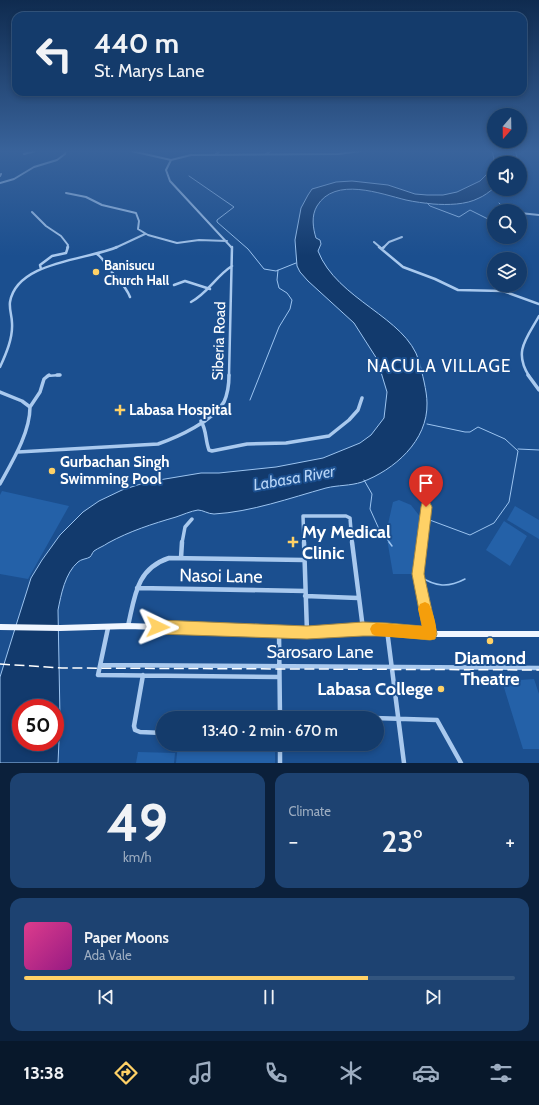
<!DOCTYPE html>
<html lang="en">
<head>
<meta charset="utf-8">
<style>
  body { margin:0; font-family:Cabin,sans-serif; background:#1d4271; color:#f1f3f6; height:100vh; display:flex; flex-direction:column; font-size:15px; white-space:nowrap }
  * { box-sizing:border-box; margin:0 }
  p { font-size:13px; color:#9dadc1 }
  .icon { flex:none; width:22px; height:22px; fill:none; stroke:currentColor; stroke-width:2; stroke-linecap:round; stroke-linejoin:round }
  .map { position:relative; height:763px; overflow:hidden }
  .drawer { display:flex; flex-direction:column; gap:10px; padding:10px; background:#0b203b; flex:1 }
  .drawer>* { flex:none }
  .hud { position:absolute; left:12px; top:12px; width:515px; height:84px; border-radius:12px; box-shadow:0 2px 6px #0003,0 0 0 1px #33557e; background:#143b6b; color:#f1f3f6; overflow:hidden }
  .needle { width:26px; rotate:200deg }
  .controls { position:absolute; left:487px; top:108px; display:grid; gap:8px }
  .controls a { display:grid; place-items:center; width:40px; height:40px; border-radius:50%; background:#143b6b; box-shadow:0 2px 6px #0003,0 0 0 1px #33557e; font-size:20px }
  .speed { position:absolute; left:12px; top:699px; display:flex; gap:8px; font-size:20px; font-weight:700; text-align:center }
  .speed>* { display:grid; place-content:center; width:52px; height:52px; border-radius:50%; background:#143b6b; box-shadow:0 2px 6px #0003,0 0 0 1px #33557e; line-height:1 }
  .speed .limit { border:6px solid #d22; background:#fff; color:#111 }
  .pin { position:absolute; display:grid; place-items:center; width:34px; height:34px; color:#fff; margin:-41px -17px; border-radius:50% 50% 50% 0; rotate:-45deg; box-shadow:0 0 4px #0007 }
  .pin .icon { rotate:45deg }
  .me { position:absolute; width:44px; margin:-22px; rotate:92deg; stroke-linejoin:round; filter:drop-shadow(0 0 3px #0008) }
  .turn { display:flex; align-items:center; gap:14px; height:84px; padding:0 16px; font-size:18px }
  .turn .icon { width:52px; height:52px; stroke-width:2.5 }
  .turn b { display:block; font-size:28px; line-height:34px }
  .big { font-size:30px; font-weight:600; line-height:1.1 }
  .drawer .tile { flex:1; display:flex; flex-direction:column; justify-content:center; gap:6px; min-width:0; padding:0 14px; border-radius:12px; background:#1d4271 }
  .drawer .dial { align-items:center; gap:0 }
  .dial b { font-size:52px; line-height:1 }
  .song { display:flex; align-items:center; gap:12px }
  .cover { width:48px; height:48px; border-radius:6px; background:linear-gradient(135deg,hsl(330 70% 55%),hsl(310 70% 35%)) }
  .played { height:4px; border-radius:2px; background:linear-gradient(90deg,#ffd166 70%,#33557e 70%) }
  .keys { display:flex; justify-content:space-around; direction:ltr }
  .heat { display:flex; justify-content:space-between; align-items:center; font-size:22px; direction:ltr }
  .drawer .tiles { flex:1; display:grid; gap:10px; grid-template-columns:1fr 1fr }
  .tile:last-child { grid-column:span 2 }
  .trip { position:absolute; left:156px; top:711px; width:228px; height:40px; border-radius:20px; background:#143b6b; box-shadow:0 2px 6px #0003,0 0 0 1px #33557e; font-weight:600; line-height:40px; text-align:center }
  .dock { display:flex; height:64px; justify-content:space-around; align-items:center; background:#08182b; color:#9dadc1 }
  .dock .icon { width:28px; height:28px }
  .dock .active { color:#ffd166 }
  .dock b { font-size:18px; color:#f1f3f6 }
  .map>svg:first-child { display:block }
  .green { fill:#2461a8 }
  .water { fill:#123a6d; stroke:#9cc4f0; fill-rule:evenodd }
  .lines { fill:none; stroke-linecap:round; stroke-linejoin:round }
  .stream-far1 { stroke:#9cc4f0; stroke-width:1 }
  .stream { stroke:#9cc4f0; stroke-width:1.5 }
  .minor-far3 { stroke:#a9c9ee; stroke-width:2 }
  .minor-far2 { stroke:#a9c9ee; stroke-width:2.5 }
  .minor-far1 { stroke:#a9c9ee; stroke-width:3.5 }
  .minor { stroke:#a9c9ee; stroke-width:4.5 }
  .major { stroke:#f0f6ff; stroke-width:6 }
  .rail { stroke:#fff; stroke-width:1.5; stroke-dasharray:10 4.5; stroke-linecap:butt }
  .route { fill:#ffd166; stroke:#a68842 }
  .slow { fill:#f59e0b }
  .poi-dot { fill:#ffd166; stroke:#1b4f8f; stroke-width:1.5 }
  .labels { text-anchor:middle; dominant-baseline:central; stroke-width:4; stroke-linejoin:round; paint-order:stroke }
  .far-poi-label { font-size:13px; font-weight:bold; fill:#fff; stroke:#1b4f8f; text-anchor:start }
  .street-label { font-size:15px; fill:#fff; stroke:#1b4f8f }
  .poi-label { font-size:15px; font-weight:bold; fill:#fff; stroke:#1b4f8f; text-anchor:start }
  .water-label { font-size:16px; font-style:italic; fill:#b5d3f5; stroke:#1b4f8f }
  .quarter-label { font-size:17px; letter-spacing:1px; fill:#fff; stroke:#1b4f8f }
  .near-poi-label { font-size:18px; font-weight:bold; fill:#fff; stroke:#1b4f8f; text-anchor:start }
  .near-street-label { font-size:18px; fill:#fff; stroke:#1b4f8f }
</style>
</head>
<body>
<div class="map">
<svg width="539" height="763" viewBox="0 0 539 763">
  <rect width="100%" height="100%" fill="#1b4f8f"/>
  <path class="green" d="M2 491 69 506 28 579 0 574V495Z
    M399 500 411 505 425 523 418 574H393L386 533 393 502Z
    M515 506 539 520V539L507 520Z
    M504 521 527 536 510 566 486 550Z
    M534 679 539 694V749H523L502 681Z
    M178 744H275V763H176Z
    M138 752 175 753 174 763H136Z"/>
  <path class="water" d="M492 150H515L517 157 515 163H494V188C489 192 484 196 479 198 466 205 447 205 433 204 424 203 415 202 406 200 381 194 335 176 317 206 311 216 313 228 316 238L320 240 321 244 318 251C337 300 406 317 419 361 422 373 427 391 427 403 428 441 394 470 362 482 350 486 338 485 326 488 290 498 251 512 214 514 208 514 203 510 198 510 191 511 182 515 176 517 152 524 130 531 108 543 104 546 98 548 94 551 92 553 92 555 90 557 87 559 81 559 78 562 65 573 61 595 58 610L60 718 58 763H0V677L18 619 31 578 42 560 60 535 83 512 99 501 122 490 147 482 201 473H219L276 467 323 458 360 443 371 435 384 418 387 392 377 359 354 323 308 281 300 272 297 266 295 240 301 208 308 195 312 189 336 182 352 181 388 185 415 194 427 195H443L457 192 480 181 491 170 494 159ZM21 708H55V742H21Z"/>
  <g class="lines">
    <path class="stream-far1" d="M189 176 234 207 217 220V222L248 249 264 269 276 271 296 263
      M427 203 430 206 459 217 470 210 488 219 494 216
      M498 211 499 209 504 208 499 203
      M250 400 279 327 290 309 292 300 287 293 279 288 277 280 278 270
      M518 449 539 450
      M364 480 372 494 370 509 379 529 390 543
      M424 543 427 519 470 535 494 523 509 502 518 451 505 439 478 427 470 432H465L427 424"/>
    <path class="stream" d="M389 542 392 546
      M423 551 424 542
      M421 571 423 574 419 576C436 587 448 588 465 579"/>
    <path class="minor-far3" d="M127 150 171 160 191 155 338 154 368 150
      M213 150 219 152 216 154
      M24 154 39 150H64
      M266 154 272 150
      M171 160 166 170 170 181 232 248
      M0 176 1 174
      M0 183 14 179 34 167 57 160 65 154 66 150
      M66 193 86 197 102 205 136 213 139 221 138 229 148 235 177 243 199 240 227 241
      M32 212 46 226 61 236 68 245 67 248
      M520 213 539 215
      M374 242 381 248
      M115 248 145 234
      M383 248 389 242 402 237"/>
    <path class="minor-far2" d="M379 247 403 267 435 279 458 290 503 291 539 304
      M382 249 384 247
      M97 254C104 259 106 265 111 271 118 280 126 286 130 297
      M41 269 40 265 52 256 66 253 68 247
      M174 285 185 281 210 289
      M191 302C208 293 216 276 232 266
      M0 367C6 354 13 338 12 323 12 316 9 309 10 302 17 261 88 260 117 247
      M47 376 60 375
      M229 376 232 247
      M529 376C513 351 527 338 539 316"/>
    <path class="minor-far1" d="M57 375H60
      M528 375 539 390
      M0 392 22 401 30 407C30 433 12 462 0 484
      M30 407 40 392 44 379 49 375
      M201 421C207 431 205 440 209 450L212 451 247 444 286 443 329 436 349 420 358 410 362 398
      M18 452 158 444C178 437 213 421 224 402 228 393 229 384 229 375
      M182 543 185 527 192 519
      M304 543 303 516H346L350 518 352 543
      M422 543 426 507"/>
    <path class="minor" d="M304 542 307 632
      M352 542 363 629
      M422 542 418 574 430 633
      M181 558 182 542
      M137 588 305 591
      M305 596 358 598
      M128 626C135 596 136 569 169 558L304 560
      M108 628 98 675 279 677
      M387 630 404 763
      M279 632 280 718
      M101 665 539 668
      M143 675 134 726 135 730 140 732 163 733
      M280 715 437 720 461 763
      M280 744V763"/>
    <path class="major" d="M0 627 60 628 128 626 307 632 363 629 430 634H539"/>
    <path class="rail" d="M0 664 62 668 539 670"/>
  </g>
  <linearGradient id="sky" x2="0" y2="1"><stop stop-color="#0f2b4f"/><stop offset="0.59" stop-color="#39639b"/><stop offset="1" stop-color="#39639b" stop-opacity="0"/></linearGradient>
  <rect width="539" height="256" fill="url(#sky)"/>
  <path class="route" d="M426 502 430 503 432 507 424 574 437 634 435 639 430 640 387 636H363L307 639 158 634 154 632 152 627 154 622 158 620 307 626 363 622 387 623 422 626 412 574 421 507 422 503Z"/>
  <path class="slow" d="M425 602 429 604C433 613 439 629 435 639L430 640 376 636 372 634 370 629 372 625 376 623 422 626 418 609 420 604Z"/>
  <g class="poi-dot">
    <circle cx="96" cy="272" r="4"/>
    <path d="M118 404h4v4h4v4h-4v4h-4v-4h-4v-4h4z"/>
    <circle cx="52" cy="471" r="4"/>
    <path d="M291 536h4v4h4v4h-4v4h-4v-4h-4v-4h4z"/>
    <circle cx="490" cy="641" r="4"/>
    <circle cx="441" cy="689" r="4"/>
  </g>
  <g class="labels">
    <g class="far-poi-label">
      <text x="104" y="265">Banisucu<tspan x="104" dy="15">Church Hall</tspan></text>
    </g>
    <g class="street-label">
      <text transform="translate(219 341) rotate(-88)">Siberia Road</text>
    </g>
    <g class="poi-label">
      <text x="129" y="410">Labasa Hospital</text>
      <text x="60" y="462">Gurbachan Singh<tspan x="60" dy="17">Swimming Pool</tspan></text>
    </g>
    <g class="water-label">
      <text transform="translate(294 478) rotate(-10)">Labasa River</text>
    </g>
    <g class="quarter-label">
      <text x="439" y="366">NACULA VILLAGE</text>
    </g>
    <g class="near-poi-label">
      <text x="302" y="532">My Medical<tspan x="302" dy="21">Clinic</tspan></text>
      <text x="490" y="658" text-anchor="middle">Diamond<tspan x="490" dy="21">Theatre</tspan></text>
      <text x="433" y="689" text-anchor="end">Labasa College</text>
    </g>
    <g class="near-street-label">
      <text transform="translate(221 576) rotate(1)">Nasoi Lane</text>
      <text x="320" y="652">Sarosaro Lane</text>
    </g>
  </g>
</svg>
<div class="controls">
<a><svg class="needle" viewBox="-14 -14 28 28"><path d="M0-13l5 13h-10z" fill="#e53935"/><path d="M0 13l5-13h-10z" fill="#9dadc1"/></svg></a>
<a><svg class="icon" aria-label="sound" viewBox="0 0 24 24"><path d="M4 9h4l5-4v14l-5-4H4zM17 9q2 3 0 6"/></svg></a>
<a><svg class="icon" aria-label="search" viewBox="0 0 24 24"><circle cx="10" cy="10" r="6"/><path d="M15 15l6 6"/></svg></a>
<a><svg class="icon" aria-label="layers" viewBox="0 0 24 24"><path d="M12 4l9 5-9 5-9-5zM3 14l9 5 9-5"/></svg></a>
</div>
<div class="speed"><div class="limit">50</div></div>
<div class="pin" style="left:426px;top:507px;background:#d93025"><svg class="icon" aria-label="arrive" viewBox="0 0 24 24"><path d="M6 21V4h12l-3 4 3 4H6"/></svg></div>
<svg class="me" style="left:158px;top:627px" viewBox="-20 -20 40 40"><path d="M0-17L14 15 0 8-14 15z" fill="#ffd166" stroke="#fff" stroke-width="4"/></svg>
<div class="trip">13:40 · 2 min · 670 m</div>
<div class="hud">
<div class="turn"><svg class="icon" aria-label="left" viewBox="0 0 24 24"><path d="M17 20v-9H6M10 6l-5 5 5 5"/></svg><div><b>440 m</b>St. Marys Lane</div></div>
</div>
</div>
<section class="drawer">
<div class="tiles">
<div class="tile dial"><b>49</b><p>km/h</p></div>
<div class="tile"><p>Climate</p>
<div class="heat"><a>−</a><b class="big">23°</b><a>+</a></div>
</div>
<div class="tile">
<div class="song"><i class="cover"></i><div><b>Paper Moons</b><p>Ada Vale</p></div></div>
<div class="played"></div>
<div class="keys"><svg class="icon" aria-label="previous" viewBox="0 0 24 24"><path d="M18 5L8 12l10 7zM5 5v14"/></svg><svg class="icon" aria-label="pause" viewBox="0 0 24 24"><path d="M8 5v14M16 5v14"/></svg><svg class="icon" aria-label="next" viewBox="0 0 24 24"><path d="M6 5l10 7-10 7zM19 5v14"/></svg></div>
</div>
</div>
</section>
<nav class="dock">
<b>13:38</b>
<svg class="icon active" aria-label="directions" viewBox="0 0 24 24"><path d="M12 3l9 9-9 9-9-9zM9 14v-3h6M13 9l2 2-2 2"/></svg>
<svg class="icon" aria-label="music" viewBox="0 0 24 24"><path d="M9 18V5l10-2v13"/><circle cx="6" cy="18" r="3"/><circle cx="16" cy="16" r="3"/></svg>
<svg class="icon" aria-label="phone" viewBox="0 0 24 24"><path d="M5 4h4l2 5-3 2q2 4 5 5l2-3 5 2v4C11 20 4 13 5 4z"/></svg>
<svg class="icon" aria-label="climate" viewBox="0 0 24 24"><path d="M12 3v18M4 7l16 10M4 17L20 7"/></svg>
<svg class="icon" aria-label="car" viewBox="0 0 24 24"><path d="M5 17H2v-5l4-1 3-4h7l3 4 3 1v5h-3M9 17h6M6 11h13"/><circle cx="7" cy="17" r="2"/><circle cx="17" cy="17" r="2"/></svg>
<svg class="icon" aria-label="filters" viewBox="0 0 24 24"><path d="M4 7h16M4 17h16"/><circle cx="9" cy="7" r="2"/><circle cx="15" cy="17" r="2"/></svg>
</nav>
</body>
</html>
